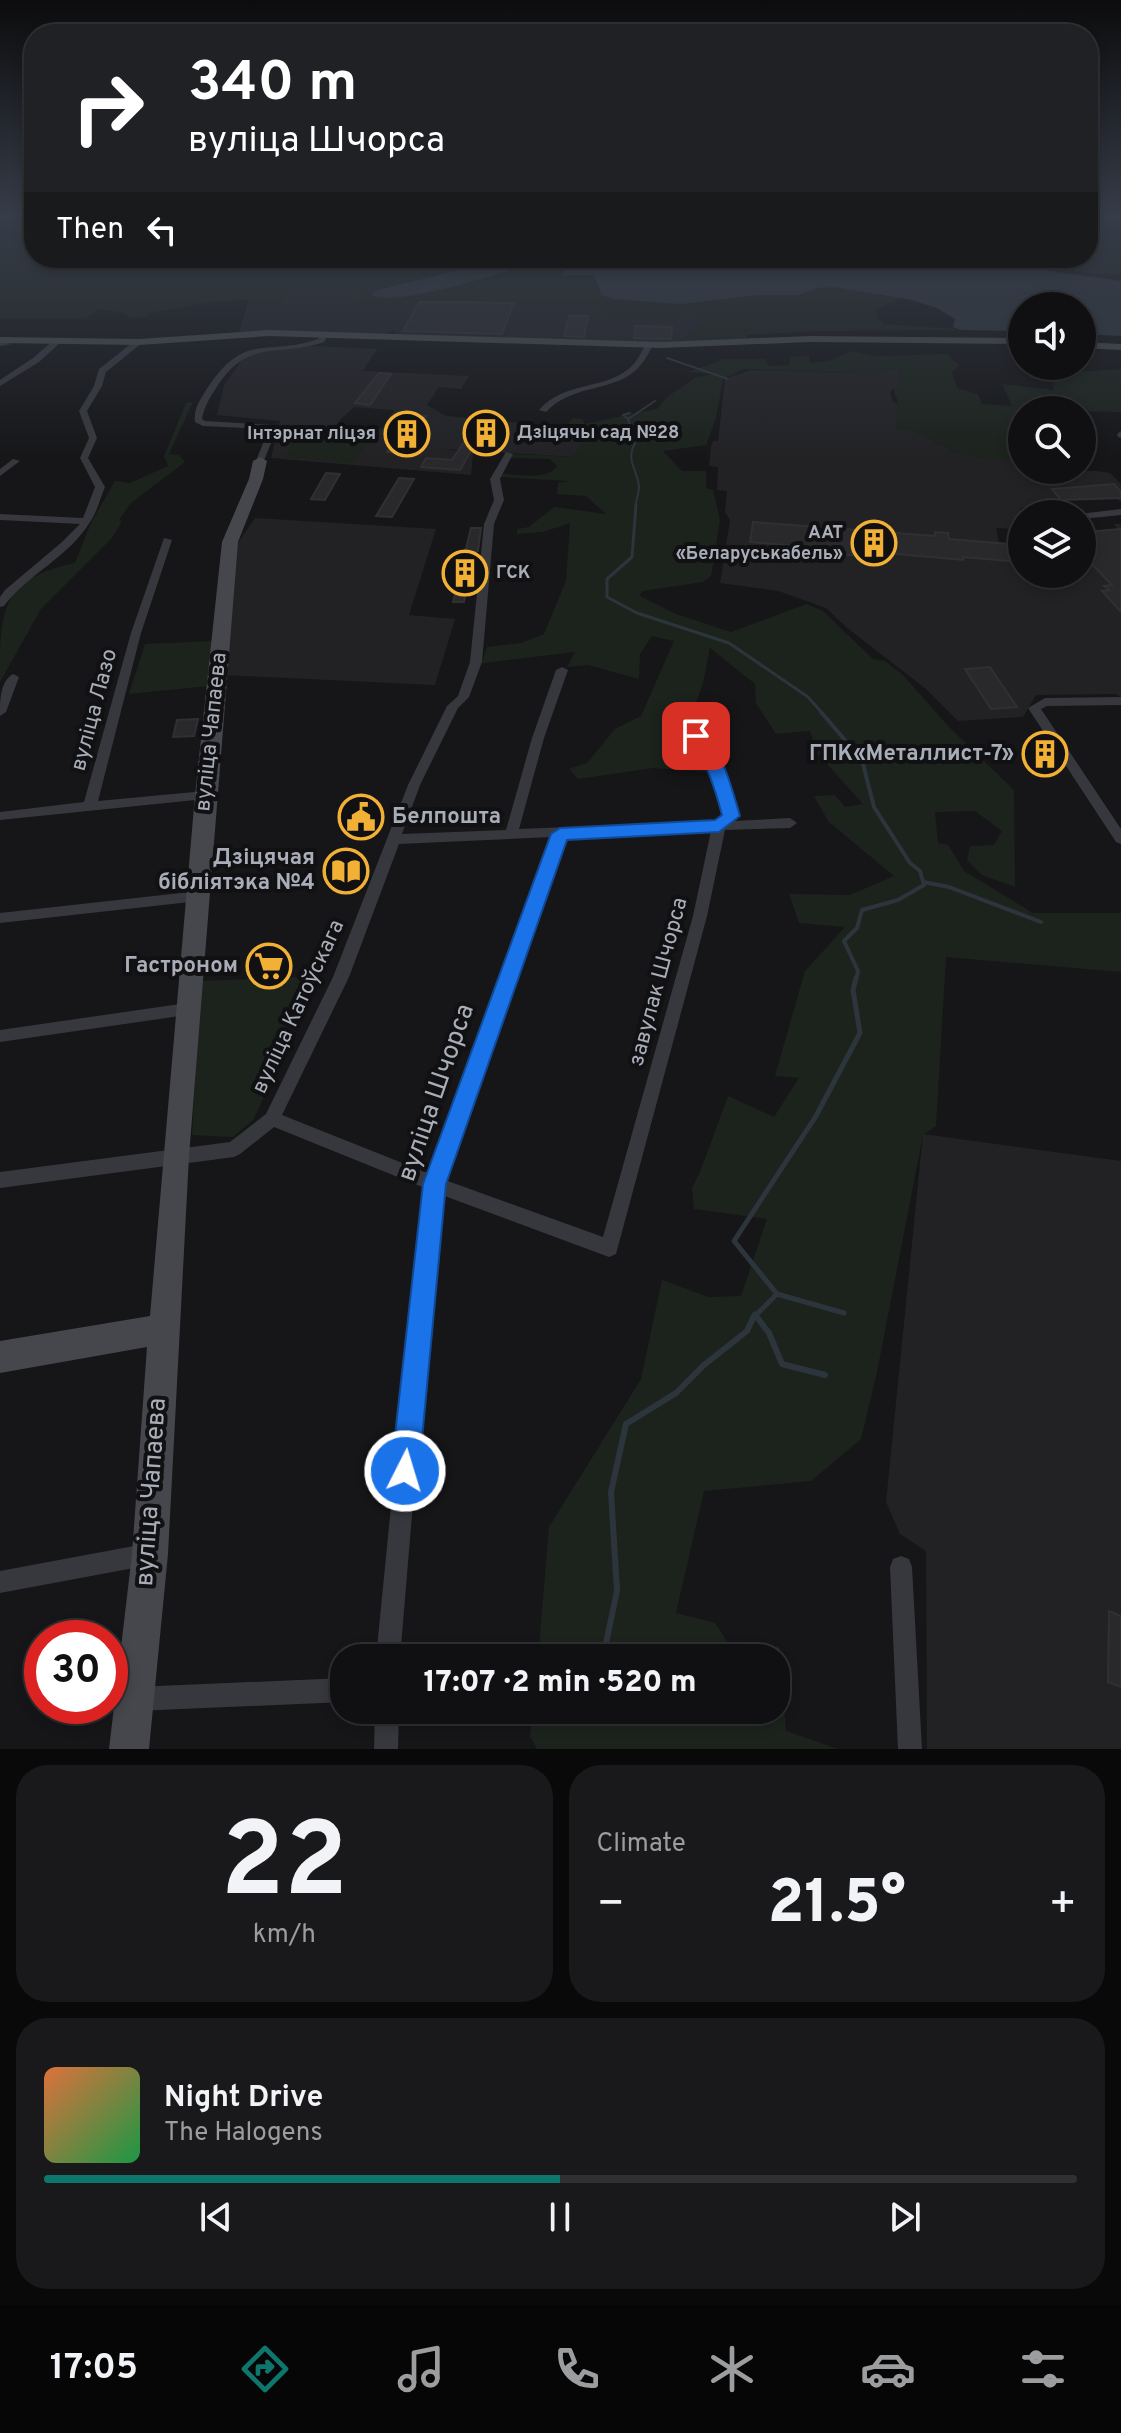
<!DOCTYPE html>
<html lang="en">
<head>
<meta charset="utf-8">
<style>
  body { margin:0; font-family:Overpass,sans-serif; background:#19191b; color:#f1f3f6; height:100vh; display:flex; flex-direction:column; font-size:30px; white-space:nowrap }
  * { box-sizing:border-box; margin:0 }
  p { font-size:26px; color:#9c9d9f }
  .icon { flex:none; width:44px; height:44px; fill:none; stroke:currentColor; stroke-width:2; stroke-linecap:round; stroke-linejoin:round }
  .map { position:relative; height:1749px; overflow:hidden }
  .drawer { display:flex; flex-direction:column; gap:16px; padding:16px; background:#09090a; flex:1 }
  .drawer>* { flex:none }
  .hud { position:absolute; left:24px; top:24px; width:1074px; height:244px; border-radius:32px; box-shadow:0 4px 12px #0003,0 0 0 2px #303032; background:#202124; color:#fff; overflow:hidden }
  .controls { position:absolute; left:1008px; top:292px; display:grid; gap:16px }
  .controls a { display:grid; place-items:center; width:88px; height:88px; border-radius:50%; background:#101012; box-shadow:0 4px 12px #0003,0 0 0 2px #303032; font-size:40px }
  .speed { position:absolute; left:24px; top:1620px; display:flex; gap:16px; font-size:40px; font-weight:700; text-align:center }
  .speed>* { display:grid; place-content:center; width:104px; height:104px; border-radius:50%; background:#101012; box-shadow:0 4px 12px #0003,0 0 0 2px #303032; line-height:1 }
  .speed .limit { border:12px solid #d22; background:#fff; color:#111 }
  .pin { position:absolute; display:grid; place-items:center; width:68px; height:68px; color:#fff; margin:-34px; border-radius:16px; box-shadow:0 4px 12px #0006 }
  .me { position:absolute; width:88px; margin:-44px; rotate:5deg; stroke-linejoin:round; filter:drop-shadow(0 0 6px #0008) }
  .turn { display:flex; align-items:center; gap:28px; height:168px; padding:0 32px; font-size:36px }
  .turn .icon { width:104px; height:104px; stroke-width:2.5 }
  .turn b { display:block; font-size:56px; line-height:68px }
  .then { display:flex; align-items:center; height:76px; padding:0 32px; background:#0003; gap:16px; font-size:30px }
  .big { font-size:60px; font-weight:800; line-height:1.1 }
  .drawer .widget { flex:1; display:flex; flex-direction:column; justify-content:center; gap:12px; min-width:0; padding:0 28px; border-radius:32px; background:#19191b }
  .drawer .dial { align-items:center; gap:0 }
  .dial b { font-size:104px; line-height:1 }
  .song { display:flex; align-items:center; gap:24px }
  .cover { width:96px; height:96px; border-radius:12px; background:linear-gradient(135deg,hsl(20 70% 55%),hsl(140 70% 35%)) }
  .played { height:8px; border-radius:4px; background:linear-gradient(90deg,#0f766e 50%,#303032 50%) }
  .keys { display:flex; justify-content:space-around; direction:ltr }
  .heat { display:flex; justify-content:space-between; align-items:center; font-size:44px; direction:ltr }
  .drawer .tiles { flex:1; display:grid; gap:16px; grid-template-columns:1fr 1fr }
  .widget:last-child { grid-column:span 2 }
  .trip { position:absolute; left:330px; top:1644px; width:460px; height:80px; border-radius:32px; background:#101012; box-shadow:0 4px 12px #0003,0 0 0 2px #303032; font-weight:800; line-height:80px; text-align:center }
  .tabs { display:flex; height:128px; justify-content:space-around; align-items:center; background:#060607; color:#9c9d9f }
  .tabs .icon { width:56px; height:56px }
  .tabs .current { color:#0f766e }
  .tabs b { font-size:36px; color:#f1f3f6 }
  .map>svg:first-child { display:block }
  .built { fill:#222225; fill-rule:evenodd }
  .green { fill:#1c231d }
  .water { fill:#2c353c }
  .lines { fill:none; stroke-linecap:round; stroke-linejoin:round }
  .stream-far4 { stroke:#2c353c; stroke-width:2 }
  .stream-far3 { stroke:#2c353c; stroke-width:3 }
  .stream-far2 { stroke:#2c353c; stroke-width:4 }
  .stream-far1 { stroke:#2c353c; stroke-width:5 }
  .stream { stroke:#2c353c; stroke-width:6 }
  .building { fill:#29292c; stroke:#303034; stroke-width:2 }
  .street { fill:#37383d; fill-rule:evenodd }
  .secondary { fill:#45474d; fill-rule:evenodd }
  .route { fill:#1a73e8; stroke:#114b97; stroke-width:2 }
  .labels { text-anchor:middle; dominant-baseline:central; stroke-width:8; stroke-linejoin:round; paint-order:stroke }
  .far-poi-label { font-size:18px; font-weight:bold; fill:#a8adb8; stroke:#111113; text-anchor:start }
  .street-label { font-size:22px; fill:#a8adb8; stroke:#111113 }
  .poi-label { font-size:22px; font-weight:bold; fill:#a8adb8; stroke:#111113; text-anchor:end }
  .near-street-label { font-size:26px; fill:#a8adb8; stroke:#111113 }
</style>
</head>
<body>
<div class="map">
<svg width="1121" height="1749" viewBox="0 0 1121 1749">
  <rect width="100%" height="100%" fill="#161618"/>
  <path class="built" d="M286 290 357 291 364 297 360 304 400 306 404 301 460 302 600 305 598 314 678 321 680 314 692 312 697 313 702 320 691 334 673 343 396 334 394 331 383 334 239 332 247 306 282 305Z
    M313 346 377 349 363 371 469 376 461 389 439 387 427 405 446 416 531 424 526 431 588 433 574 457 443 449 473 453 471 475 271 458 280 421 217 415 224 385 246 354ZM354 407 393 410H394L382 429 341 426 339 421Z
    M899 369 900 388H893L890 393 893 402 898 403 897 428 912 430 955 452 1022 459V470L1098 471 1110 473 1121 484V502L1115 498 1048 501 1052 506 1020 508 1022 524 1014 529 996 528 999 543 1022 545V574H1082V542L1093 541 1084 532 1117 529 1114 524H1121V697L1115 694 1036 695 1023 717 958 721 926 689 846 627 826 608 778 591 720 583 730 520 725 512 727 491 717 490 718 467 709 466 711 447 713 441H718L725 379 751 370 843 373Z
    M255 518 436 529 409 615 455 619 435 685 222 675 237 544Z
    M923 1134 1121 1161V1749H927L926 1551 900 1534 886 1502Z"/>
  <path class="green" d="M0 215H34V258H804L879 295 901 298 876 309V316L884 324 970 330 821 331 747 335 746 339 673 343 691 334 702 320 697 313 680 314 678 322 597 315 600 305 404 301 401 306 358 304 364 297 357 291 287 290 282 305 247 306 248 300 211 302 150 313 145 317 130 318 125 313 99 309 86 318H0Z
    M1088 215H1121V275L1089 273 1021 258H1088Z
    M851 351 878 356 947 354 959 365 952 373 957 388 978 394 982 404 1012 406 1002 384 1054 390 1052 378 1062 373 1121 369V412L1022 410V459C1001 461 971 459 951 450 932 441 917 430 897 428L898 403 893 388 900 387 899 369 883 370 881 374 744 369 723 379 716 418 706 445 663 451 682 471H706V488L713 490 720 520 711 576 703 582 642 591 640 596 676 614 731 632 807 604 823 611 873 659 885 661 902 674 949 727 1014 790 1015 887 982 875 967 860 970 846 994 845 1002 831 975 811 935 812 938 843 948 845 964 871 1033 913H1121V972L946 957 936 1126 923 1135 877 1372 861 1439 811 1481 704 1491 676 1613 715 1623 738 1658H538L549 1527 641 1379 662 1280 708 1297 741 1296 767 1219 694 1209 692 1188 700 1172 728 1096 774 1117 799 1078 775 1076 805 971 845 927 799 923 789 894 850 895 894 876 828 821 814 796 835 795 845 807 863 804 818 754 810 731 776 734 756 703 755 684 710 648 703 683 682 742 707 772 653 768 578 779 569 769 587 763 615 729 641 716 674 641 652 636 640 654 639 679 588 665 567 667 575 652 482 663 487 647 521 643 544 634 566 581 570 523 543 532 517 534V529L529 527 554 507 606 514 586 496 557 494 558 483 569 481 501 477 502 474C519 474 547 481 557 466L550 459 510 458 512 454 574 457 588 433 525 430 531 424 567 425 573 418 582 419 585 424 657 409 667 397 696 377 715 374 687 372 720 361 718 359H765L769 366 789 365 790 357 809 355 810 363 830 361Z
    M193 402 169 454 179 455 185 462 131 503 120 518 121 523 112 538 41 609 0 682C0 610 0 579 75 563L91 523 115 481 130 483 168 466 164 456 186 403Z
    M349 428 379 431 352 463 286 457 295 435 340 437Z
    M214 641 209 686 129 694 145 644Z
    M322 976 253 1120 233 1137 192 1135 201 981Z
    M779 1645 786 1731 838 1749H537L530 1736 533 1710H776V1658H761Z"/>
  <path class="water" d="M507 258H554C524 265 392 310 372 295L374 291Z
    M568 258H617L609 262 619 263 649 258H992L1043 270 1121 281V336L1082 334V306H1022V331L962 330 953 327 955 319 937 308 911 300 834 287 817 288 798 295H758L681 304 612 299 602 295 594 275H562L569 262Z"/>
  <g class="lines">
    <path class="stream-far4" d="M667 358 728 379
      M628 419 623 415 630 413
      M635 507C636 501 639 493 639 487 638 470 625 461 635 443L628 419 655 401"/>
    <path class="stream-far3" d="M636 505 632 557 607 579V597L637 613 729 643 808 697 823 714"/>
    <path class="stream-far2" d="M821 712 862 760 874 807 910 863 920 871 924 885 898 900 862 910 857 928 844 941 858 971 856 980
      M923 882 949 887 1041 922"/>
    <path class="stream-far1" d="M777 1294 844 1313
      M755 1314 758 1318
      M753 1318 777 1294 734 1241 816 1116 860 1033 853 990 856 978"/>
    <path class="stream" d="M756 1316 769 1333 782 1364 825 1375
      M605 1648 617 1591 611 1492 626 1424 676 1393 704 1365 747 1331 754 1316"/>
  </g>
  <path class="building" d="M419 302H460L514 303 502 334 403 331Z
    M569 316H588L584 337 564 336Z
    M635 326 672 327 671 339 634 338Z
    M379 373 391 374 370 405 355 403Z
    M413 415 426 416 400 453 387 452Z
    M490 426 508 428 498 445 474 446 460 470 421 467 426 458 452 460 474 427 488 428Z
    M326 473 340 474 325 500 311 499Z
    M399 478 414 479 392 517 376 516Z
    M1114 484 1121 492V498L1061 500 1052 489Z
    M753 522 935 536V532L948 533 949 539 1022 545V562L963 557V560L852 550V555H842V550L750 542Z
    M471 528H481L478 551 475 552 464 602H453Z
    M1121 529V612L1102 591 1109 590 1104 586 1112 585 1089 561H1082V543H1095L1084 532Z
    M990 667 1017 707 991 709 965 669Z
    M198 719 194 736 173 737 177 720Z
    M1109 1611 1121 1616V1687L1108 1682Z"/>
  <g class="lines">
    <path class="street" d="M321 332 328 334 324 342C277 358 249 338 218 385 211 396 204 406 202 419L205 421 271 425 275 433 263 463 256 461 267 433 265 429 203 426 195 422C193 409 201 398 208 387 246 331 265 357 318 339Z
      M55 339 62 341 39 362 0 386V380L33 358Z
      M136 340 143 342 106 372 102 386 87 411 97 438 88 458 105 487C100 499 97 512 90 522 69 557 28 574 4 606L0 607V597L5 590 62 542 80 524 0 520V514L83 518 95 487 80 458 89 438 79 411 94 386 99 369Z
      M0 342 12 344 0 346Z
      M646 343 653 345C649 352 645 361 639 367 615 393 573 383 546 412L539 410C565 380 606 391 632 366 638 360 642 351 646 343Z
      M1121 431V438L1118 437 1117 434Z
      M506 452 513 454 500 479 504 500 494 524 482 662 469 697 458 708 420 785 402 834 506 830 532 738 556 670 562 667 568 670 544 738 519 829 716 821 724 815 707 764 690 736 696 732C719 744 731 792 738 816L734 821 790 818 797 823 790 828 725 830 707 916 616 1254 609 1257 442 1195 434 1253 400 1658H376L416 1253 425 1188 274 1127 240 1154 234 1157 0 1188V1172L230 1142 266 1114 333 977 408 785 447 706 458 696 470 662 484 524 494 500 490 479ZM711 831 693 916 603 1237 445 1180 566 837ZM552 837 430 1174 282 1115 349 977 399 844Z
      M13 459 20 461 0 476V469Z
      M1121 509V515L1082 519V514H1079Z
      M164 538 172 540 141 633 98 801 205 791 212 795 205 799 0 820V812L84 802 131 633Z
      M13 674 19 677 6 712 0 716C0 701 0 681 13 674Z
      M1121 697V705L1047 706 1041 709 1121 829V844L1116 842 1028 708 1045 698Z
      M199 891 206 896 199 901 0 923V913Z
      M187 1003 193 1005 195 1009 193 1013 187 1015 0 1042V1030Z
      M150 1543 158 1546 161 1554 158 1562 150 1565 0 1593V1571Z
      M901 1556 909 1559 912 1567 922 1749H898L890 1567 893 1559Z
      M344 1678V1702L135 1711 126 1708 123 1699 126 1690 135 1687Z
      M375 1710H399L398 1749H374Z"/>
    <path class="secondary" d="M269 330 661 342 810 336 1022 338V344L810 342 661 348 269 336 139 345 0 343V337L139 339Z
      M1082 342 1121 344V350L1082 348Z
      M260 457 267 461 263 479 238 542 189 1156 168 1554 149 1749H109L132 1554 147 1347 0 1373V1341L150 1316 195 795 222 542 249 479 253 461Z"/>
  </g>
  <linearGradient id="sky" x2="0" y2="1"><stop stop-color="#0c0c0d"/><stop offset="0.47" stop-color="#363c48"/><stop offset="1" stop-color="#363c48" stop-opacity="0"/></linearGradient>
  <rect width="1121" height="460" fill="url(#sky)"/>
  <path class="route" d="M696 731C721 740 733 793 740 816L719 832 567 840 446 1184 419 1471 415 1481 405 1485 396 1481 391 1471 423 1184 551 834 560 828 715 820 722 815C714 785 706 761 688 736Z"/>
  <defs>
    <g id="building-ring" transform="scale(2.3)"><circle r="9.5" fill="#111113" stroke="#f2b134" stroke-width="1.5"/><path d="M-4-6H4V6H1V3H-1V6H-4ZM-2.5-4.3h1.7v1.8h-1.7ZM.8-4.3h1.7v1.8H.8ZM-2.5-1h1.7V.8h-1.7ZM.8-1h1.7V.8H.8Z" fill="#f2b134"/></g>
    <g id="civic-ring" transform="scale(2.3)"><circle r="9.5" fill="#111113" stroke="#f2b134" stroke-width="1.5"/><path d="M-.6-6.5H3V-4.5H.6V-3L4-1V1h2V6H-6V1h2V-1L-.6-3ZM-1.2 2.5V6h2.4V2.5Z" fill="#f2b134"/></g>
    <g id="library-ring" transform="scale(2.3)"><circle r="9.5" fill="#111113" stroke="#f2b134" stroke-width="1.5"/><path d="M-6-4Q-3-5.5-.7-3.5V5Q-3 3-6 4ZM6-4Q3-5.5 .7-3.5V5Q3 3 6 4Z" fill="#f2b134"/></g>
    <g id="supermarket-ring" transform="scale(2.3)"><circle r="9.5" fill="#111113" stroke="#f2b134" stroke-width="1.5"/><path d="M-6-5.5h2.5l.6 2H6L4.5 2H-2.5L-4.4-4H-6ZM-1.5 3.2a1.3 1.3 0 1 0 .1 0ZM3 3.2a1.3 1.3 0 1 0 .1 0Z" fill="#f2b134"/></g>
  </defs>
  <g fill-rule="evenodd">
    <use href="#building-ring" x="486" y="433"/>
    <use href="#building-ring" x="407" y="434"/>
    <use href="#building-ring" x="874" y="543"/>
    <use href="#building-ring" x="465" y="573"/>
    <use href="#building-ring" x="1045" y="754"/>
    <use href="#civic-ring" x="361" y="817"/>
    <use href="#library-ring" x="346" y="871"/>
    <use href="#supermarket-ring" x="269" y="966"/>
  </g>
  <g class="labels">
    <g class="far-poi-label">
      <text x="517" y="433">Дзіцячы сад №28</text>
      <text x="376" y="434" text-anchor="end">Інтэрнат ліцэя</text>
      <text x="843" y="533" text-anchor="end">ААТ<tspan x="843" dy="21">«Беларуськабель»</tspan></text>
      <text x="496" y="573">ГСК</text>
    </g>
    <g class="street-label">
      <text transform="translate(95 710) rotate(-75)">вуліца Лазо</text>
      <text transform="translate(212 732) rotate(-84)">вуліца Чапаева</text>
      <text transform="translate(659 982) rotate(-75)">завулак Шчорса</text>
      <text transform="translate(299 1007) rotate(-65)">вуліца Катоўскага</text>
    </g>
    <g class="poi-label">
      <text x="1014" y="754">ГПК«Металлист-7»</text>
      <text x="392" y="817" text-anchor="start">Белпошта</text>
      <text x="315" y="858">Дзіцячая<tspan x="315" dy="25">бібліятэка №4</tspan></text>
      <text x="238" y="966">Гастроном</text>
    </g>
    <g class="near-street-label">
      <text transform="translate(437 1093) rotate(-71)">вуліца Шчорса</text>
      <text transform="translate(152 1492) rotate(-86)">вуліца Чапаева</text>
    </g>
  </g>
</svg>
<div class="controls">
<a><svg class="icon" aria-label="sound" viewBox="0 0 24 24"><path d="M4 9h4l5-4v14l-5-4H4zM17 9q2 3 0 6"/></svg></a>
<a><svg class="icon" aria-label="search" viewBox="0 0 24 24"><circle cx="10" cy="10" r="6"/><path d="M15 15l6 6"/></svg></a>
<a><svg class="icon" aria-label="layers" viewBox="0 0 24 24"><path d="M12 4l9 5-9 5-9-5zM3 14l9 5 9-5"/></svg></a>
</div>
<div class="speed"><div class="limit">30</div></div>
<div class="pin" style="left:696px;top:736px;background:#d93025"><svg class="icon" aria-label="arrive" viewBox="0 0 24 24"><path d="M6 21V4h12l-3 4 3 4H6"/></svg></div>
<svg class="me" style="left:405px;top:1471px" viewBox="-20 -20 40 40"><circle r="17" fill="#1a73e8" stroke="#fff" stroke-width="3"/><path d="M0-11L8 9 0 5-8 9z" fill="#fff"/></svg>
<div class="trip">17:07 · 2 min · 520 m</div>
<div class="hud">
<div class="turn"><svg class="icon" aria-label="right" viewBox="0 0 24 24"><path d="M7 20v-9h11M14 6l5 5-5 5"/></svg><div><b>340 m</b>вуліца Шчорса</div></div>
<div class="then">Then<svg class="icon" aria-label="left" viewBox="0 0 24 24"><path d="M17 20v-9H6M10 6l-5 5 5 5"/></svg></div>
</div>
</div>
<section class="drawer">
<div class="tiles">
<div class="widget dial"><b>22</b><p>km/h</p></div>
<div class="widget"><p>Climate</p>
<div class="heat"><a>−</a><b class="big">21.5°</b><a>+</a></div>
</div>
<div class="widget">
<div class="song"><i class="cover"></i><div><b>Night Drive</b><p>The Halogens</p></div></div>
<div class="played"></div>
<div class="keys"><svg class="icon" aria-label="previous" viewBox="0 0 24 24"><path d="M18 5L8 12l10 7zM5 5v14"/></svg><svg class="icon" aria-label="pause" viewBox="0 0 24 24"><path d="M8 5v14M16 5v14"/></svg><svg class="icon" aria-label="next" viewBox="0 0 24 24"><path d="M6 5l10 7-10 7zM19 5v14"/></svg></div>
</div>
</div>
</section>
<nav class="tabs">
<b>17:05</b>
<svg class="icon current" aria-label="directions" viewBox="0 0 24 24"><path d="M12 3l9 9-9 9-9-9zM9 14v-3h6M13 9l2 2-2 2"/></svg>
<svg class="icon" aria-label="music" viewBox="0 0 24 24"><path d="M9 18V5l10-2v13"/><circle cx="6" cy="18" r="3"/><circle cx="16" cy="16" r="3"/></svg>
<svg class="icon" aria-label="phone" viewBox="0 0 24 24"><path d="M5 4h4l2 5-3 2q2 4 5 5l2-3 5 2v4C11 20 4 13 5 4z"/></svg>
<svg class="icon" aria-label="climate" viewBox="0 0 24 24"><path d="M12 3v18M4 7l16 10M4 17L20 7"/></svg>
<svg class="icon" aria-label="car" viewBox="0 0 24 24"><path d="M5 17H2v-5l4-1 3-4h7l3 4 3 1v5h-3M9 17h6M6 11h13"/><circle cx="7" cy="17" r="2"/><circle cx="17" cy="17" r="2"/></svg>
<svg class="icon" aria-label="filters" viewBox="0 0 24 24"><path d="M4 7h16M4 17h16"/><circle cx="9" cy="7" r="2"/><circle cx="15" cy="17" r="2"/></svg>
</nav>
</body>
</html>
